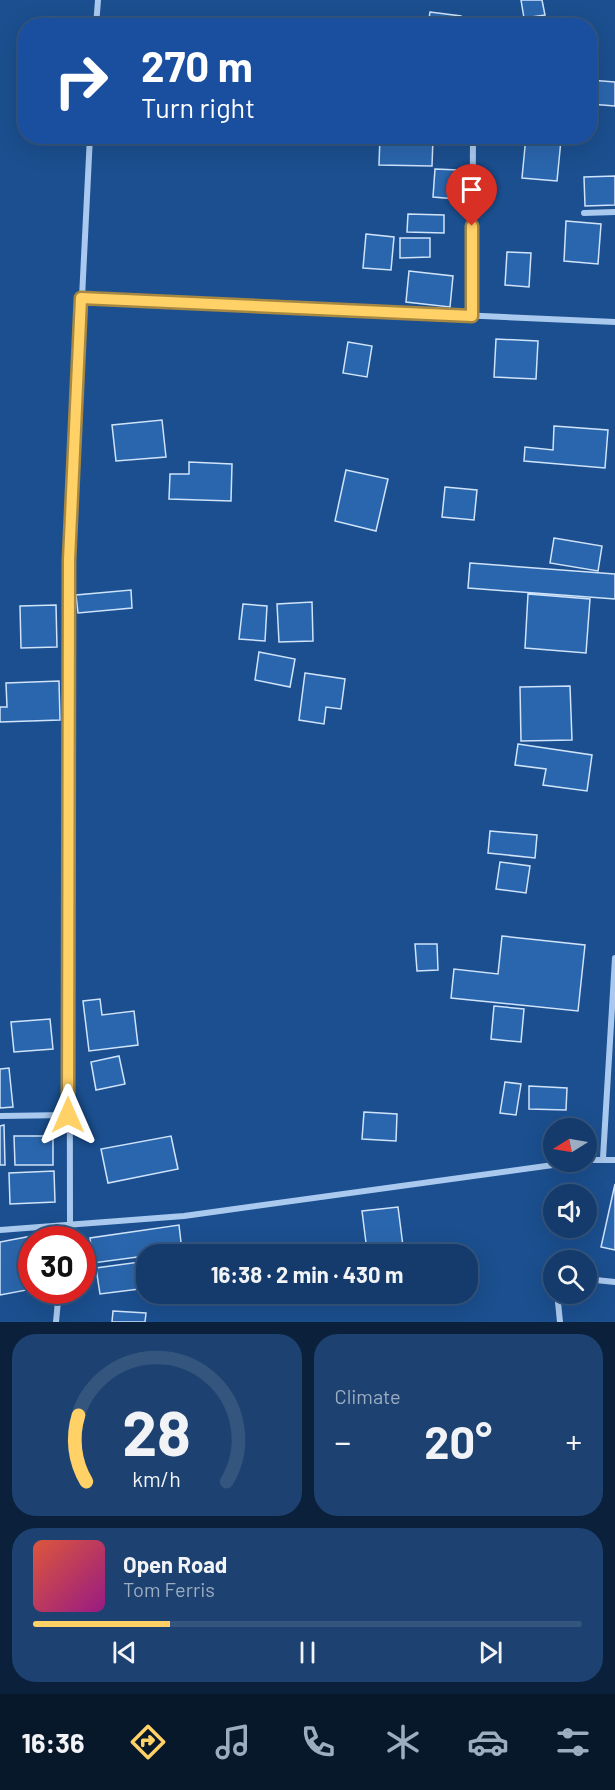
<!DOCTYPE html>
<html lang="en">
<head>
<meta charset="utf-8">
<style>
  body { margin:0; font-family:Barlow,sans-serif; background:#1d4271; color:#f1f3f6; height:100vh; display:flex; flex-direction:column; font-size:22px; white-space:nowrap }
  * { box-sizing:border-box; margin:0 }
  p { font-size:20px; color:#9dadc1 }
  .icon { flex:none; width:33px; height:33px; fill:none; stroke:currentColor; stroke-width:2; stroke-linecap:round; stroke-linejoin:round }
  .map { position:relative; height:1322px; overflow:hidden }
  .drawer { display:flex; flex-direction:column; gap:12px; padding:12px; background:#0b203b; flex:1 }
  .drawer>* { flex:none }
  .hud { position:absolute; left:18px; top:18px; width:579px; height:126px; border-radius:24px; box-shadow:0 6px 24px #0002,0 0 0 2px #33557e; background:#1a4fa0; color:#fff; overflow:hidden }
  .needle { width:39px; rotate:259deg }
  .buttons { position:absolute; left:543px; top:1118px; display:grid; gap:12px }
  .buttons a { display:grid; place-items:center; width:54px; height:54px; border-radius:50%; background:#143b6b; box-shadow:0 6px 24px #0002,0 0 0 2px #33557e; font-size:30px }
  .speed { position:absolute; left:18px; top:1226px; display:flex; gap:12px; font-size:30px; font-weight:700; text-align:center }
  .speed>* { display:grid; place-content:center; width:78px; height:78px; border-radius:50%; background:#143b6b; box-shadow:0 6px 24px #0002,0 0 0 2px #33557e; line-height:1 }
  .speed .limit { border:9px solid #d22; background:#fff; color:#111 }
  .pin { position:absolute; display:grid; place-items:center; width:51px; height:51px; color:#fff; margin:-62px -26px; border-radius:50% 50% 50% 0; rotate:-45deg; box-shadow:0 0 6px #0007 }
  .pin .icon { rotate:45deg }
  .me { position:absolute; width:66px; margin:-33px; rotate:0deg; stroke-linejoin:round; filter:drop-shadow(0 0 4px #0008) }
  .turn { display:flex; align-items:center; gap:21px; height:126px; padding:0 24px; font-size:27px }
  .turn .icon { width:78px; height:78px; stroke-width:2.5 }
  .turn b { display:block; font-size:42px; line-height:51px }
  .big { font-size:45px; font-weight:700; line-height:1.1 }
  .drawer .widget { flex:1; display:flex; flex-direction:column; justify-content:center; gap:9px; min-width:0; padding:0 21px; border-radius:24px; background:#1d4271 }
  .drawer .dial { align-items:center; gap:0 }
  .dial svg { height:156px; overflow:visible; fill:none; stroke:#33557e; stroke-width:7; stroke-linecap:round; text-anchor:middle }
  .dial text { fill:#f1f3f6; stroke:none }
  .song { display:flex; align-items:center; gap:18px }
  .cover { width:72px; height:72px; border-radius:9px; background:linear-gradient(135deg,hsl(10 70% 55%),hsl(310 70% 35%)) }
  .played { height:6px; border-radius:3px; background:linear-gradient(90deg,#ffd166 25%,#33557e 25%) }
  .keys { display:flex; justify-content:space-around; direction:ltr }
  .heat { display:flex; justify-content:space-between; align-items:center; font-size:33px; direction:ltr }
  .drawer .tiles { flex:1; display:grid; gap:12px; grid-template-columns:1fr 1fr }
  .widget:last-child { grid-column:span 2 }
  .trip { position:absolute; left:136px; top:1244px; width:342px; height:60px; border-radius:24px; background:#143b6b; box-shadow:0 6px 24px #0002,0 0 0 2px #33557e; font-weight:700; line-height:60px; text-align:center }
  .dock { display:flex; height:96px; justify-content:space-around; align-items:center; background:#08182b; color:#9dadc1 }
  .dock .icon { width:42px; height:42px }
  .dock .selected { color:#ffd166 }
  .dock b { font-size:27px; color:#f1f3f6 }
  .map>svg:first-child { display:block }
  .building { fill:#2a66ad; stroke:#cfe3fa; stroke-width:1.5 }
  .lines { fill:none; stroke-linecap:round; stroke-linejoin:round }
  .street { stroke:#a9c9ee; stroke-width:6 }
  .route-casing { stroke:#a68842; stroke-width:15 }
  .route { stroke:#ffd166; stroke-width:10 }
</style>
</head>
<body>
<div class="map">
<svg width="615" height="1322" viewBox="0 0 615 1322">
  <rect width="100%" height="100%" fill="#1b4f8f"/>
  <path class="building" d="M521 0H542L545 15 524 18Z
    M430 12 461 16 460 26H428Z
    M590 80 615 82V106L590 104Z
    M380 136 433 138 432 166 379 165Z
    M526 136 561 140 557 181 522 178Z
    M435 169 458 170 456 199 433 197Z
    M615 176V205L585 206 584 177Z
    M408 214 444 215V233L407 232Z
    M566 221 601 224 598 264 564 261Z
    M366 234 394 237 391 270 363 268Z
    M400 238H430V257L400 258Z
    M507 252 531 253 529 287 505 285Z
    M409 271 453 276 450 307 406 302Z
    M496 339 538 341 536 379 494 377Z
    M348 342 372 346 367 377 343 373Z
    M162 420 166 457 116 461 112 425Z
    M554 426 608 430 605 468 524 461 525 447 553 450Z
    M189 462 232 464 231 501 169 499 170 474H189Z
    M346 470 388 479 376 531 335 521Z
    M445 487 477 490 474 520 442 517Z
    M554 538 602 546 598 571 550 563Z
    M470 563 615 574V599L468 588Z
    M131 590 132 608 78 613 76 595Z
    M528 594 590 599 586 653 525 648Z
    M312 602 313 641 279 642 277 604Z
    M243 604 267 606 265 641 239 639Z
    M56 605 57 647 21 648 20 606Z
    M259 652 295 659 290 687 255 680Z
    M305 673 345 679 341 709 326 707 324 724 299 720Z
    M59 681 60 720 0 722V707H7L6 683Z
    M570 686 572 740 521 741 520 687Z
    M518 744 592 755 587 791 543 785 546 769 515 765Z
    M490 831 537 835 535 858 488 853Z
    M500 862 530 866 526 893 496 889Z
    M502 936 585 945 578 1011 451 998 454 969 498 974Z
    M415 944H437L438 970 417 971Z
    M100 999 102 1015 134 1011 138 1045 89 1051 83 1001Z
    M494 1006 524 1009 521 1042 491 1039Z
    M50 1019 53 1049 14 1052 11 1022Z
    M119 1056 125 1084 96 1090 91 1062Z
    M9 1068 13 1107 0 1108V1069Z
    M505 1082 521 1084 516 1115 500 1113Z
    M529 1086 567 1088 566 1110 529 1109Z
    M364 1112 397 1114 396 1141 362 1139Z
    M4 1125 5 1165H0V1126Z
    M14 1136H53V1165H15Z
    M171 1136 178 1169 108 1183 101 1149Z
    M54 1171 55 1202 10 1204 9 1173Z
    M615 1184V1250L601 1247Z
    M398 1207 403 1246 367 1251 362 1211Z
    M179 1225 182 1251 93 1263 90 1238Z
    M53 1232 54 1239H32V1289L0 1295V1242Z
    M147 1261V1288L100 1294 96 1268Z
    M113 1311 146 1313 145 1322H112Z"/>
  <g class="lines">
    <path class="street" d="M96 26 98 0
      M584 213 615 212
      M81 298 615 322
      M472 316 473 136
      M0 1116 68 1115
      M603 1158 615 958
      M586 1160H615
      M0 1230 184 1216 582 1161
      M67 1239 70 1224 69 560 90 136
      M586 1279 615 1282
      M56 1322 59 1290
      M560 1322 558 1302 563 1293"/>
  </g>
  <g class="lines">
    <g class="route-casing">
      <path id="route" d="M68 1115 69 560 81 298 472 316V226"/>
    </g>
    <use href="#route" class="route"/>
  </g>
</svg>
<div class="buttons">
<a><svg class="needle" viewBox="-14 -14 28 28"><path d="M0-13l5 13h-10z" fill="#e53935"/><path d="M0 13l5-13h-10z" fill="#9dadc1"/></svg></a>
<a><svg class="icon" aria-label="sound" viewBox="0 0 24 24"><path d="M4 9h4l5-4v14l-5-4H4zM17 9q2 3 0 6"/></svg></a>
<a><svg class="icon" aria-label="search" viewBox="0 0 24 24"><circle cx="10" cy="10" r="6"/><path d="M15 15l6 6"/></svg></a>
</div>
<div class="speed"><div class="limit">30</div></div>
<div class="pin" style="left:472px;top:226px;background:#d93025"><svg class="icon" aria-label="arrive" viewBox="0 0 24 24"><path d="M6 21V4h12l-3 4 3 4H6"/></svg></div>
<svg class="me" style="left:68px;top:1115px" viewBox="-20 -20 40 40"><path d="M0-17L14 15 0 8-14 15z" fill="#ffd166" stroke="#fff" stroke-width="4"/></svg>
<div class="trip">16:38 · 2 min · 430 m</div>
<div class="hud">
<div class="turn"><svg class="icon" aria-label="right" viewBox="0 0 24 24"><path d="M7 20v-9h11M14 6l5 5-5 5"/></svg><div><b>270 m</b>Turn right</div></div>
</div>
</div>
<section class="drawer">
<div class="tiles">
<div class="widget dial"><svg viewBox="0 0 100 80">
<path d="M14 69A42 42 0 1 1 86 69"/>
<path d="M14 69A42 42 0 0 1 10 35" stroke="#ffd166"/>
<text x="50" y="56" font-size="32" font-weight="700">28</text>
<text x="50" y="72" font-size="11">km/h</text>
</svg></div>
<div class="widget"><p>Climate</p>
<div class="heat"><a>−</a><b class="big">20°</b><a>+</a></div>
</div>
<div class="widget">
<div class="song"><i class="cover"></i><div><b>Open Road</b><p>Tom Ferris</p></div></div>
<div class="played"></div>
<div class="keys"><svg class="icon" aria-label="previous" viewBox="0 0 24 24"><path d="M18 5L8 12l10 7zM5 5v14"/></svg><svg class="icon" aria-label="pause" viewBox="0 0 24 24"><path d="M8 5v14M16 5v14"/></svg><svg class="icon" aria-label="next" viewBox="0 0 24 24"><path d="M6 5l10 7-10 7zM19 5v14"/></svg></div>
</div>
</div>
</section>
<nav class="dock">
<b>16:36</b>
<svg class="icon selected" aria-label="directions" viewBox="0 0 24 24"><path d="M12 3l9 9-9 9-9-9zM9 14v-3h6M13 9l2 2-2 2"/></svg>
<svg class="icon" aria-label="music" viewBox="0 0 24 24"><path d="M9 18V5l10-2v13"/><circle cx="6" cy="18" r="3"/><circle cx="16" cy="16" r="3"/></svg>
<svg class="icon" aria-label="phone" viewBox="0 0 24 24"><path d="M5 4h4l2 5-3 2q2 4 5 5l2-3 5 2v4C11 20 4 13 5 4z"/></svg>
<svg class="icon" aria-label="climate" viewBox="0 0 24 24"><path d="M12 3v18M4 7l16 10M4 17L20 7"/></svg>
<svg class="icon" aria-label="car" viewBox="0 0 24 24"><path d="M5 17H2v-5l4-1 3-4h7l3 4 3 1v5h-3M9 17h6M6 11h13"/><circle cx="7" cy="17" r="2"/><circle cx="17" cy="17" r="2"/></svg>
<svg class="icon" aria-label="filters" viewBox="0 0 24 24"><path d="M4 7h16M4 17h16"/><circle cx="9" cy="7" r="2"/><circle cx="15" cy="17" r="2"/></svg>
</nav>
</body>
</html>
